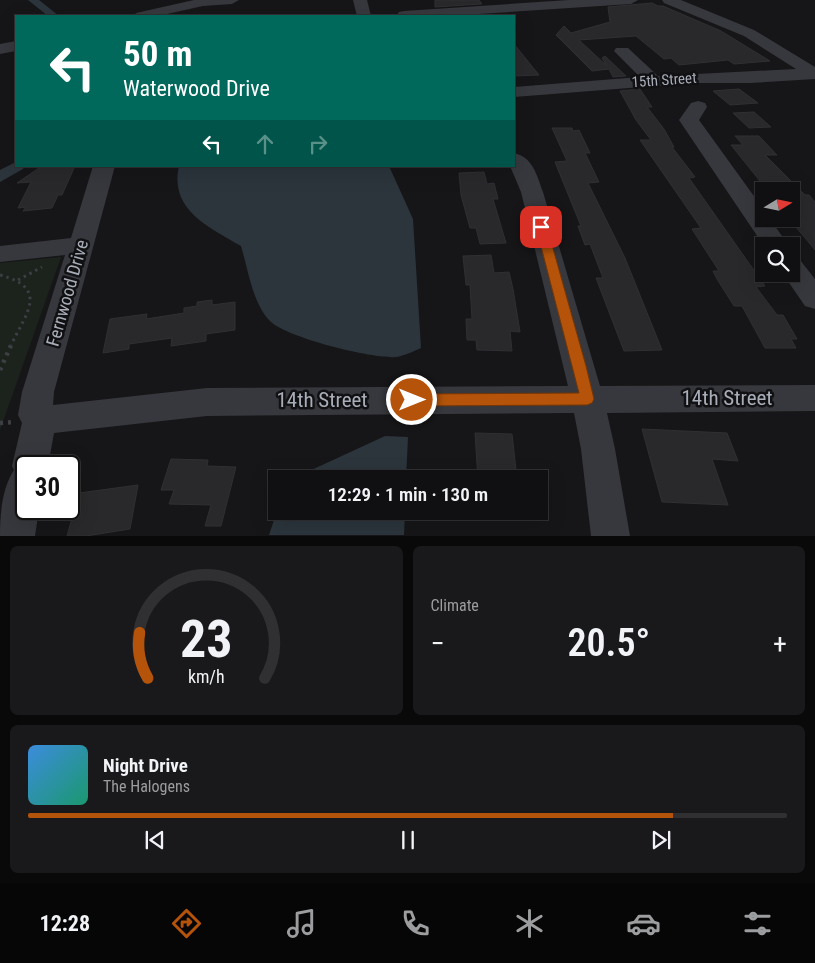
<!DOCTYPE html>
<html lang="en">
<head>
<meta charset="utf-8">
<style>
  body { margin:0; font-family:"Roboto Condensed",sans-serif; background:#19191b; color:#f1f3f6; height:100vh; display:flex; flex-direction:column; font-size:19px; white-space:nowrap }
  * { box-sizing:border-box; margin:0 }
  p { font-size:16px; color:#9c9d9f }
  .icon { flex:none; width:28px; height:28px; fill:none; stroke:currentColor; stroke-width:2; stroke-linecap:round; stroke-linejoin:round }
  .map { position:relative; height:536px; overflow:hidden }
  .side { display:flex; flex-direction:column; gap:10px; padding:10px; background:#09090a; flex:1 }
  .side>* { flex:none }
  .guide { position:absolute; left:15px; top:15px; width:500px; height:152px; border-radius:0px; box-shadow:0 5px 20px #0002,0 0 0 1px #303032; background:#00695c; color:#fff; overflow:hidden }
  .needle { width:32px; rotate:80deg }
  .controls { position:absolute; left:755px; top:182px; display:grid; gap:10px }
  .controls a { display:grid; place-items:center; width:45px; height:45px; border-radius:0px; background:#101012; box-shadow:0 5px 20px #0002,0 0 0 1px #303032; font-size:25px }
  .speed { position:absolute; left:15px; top:455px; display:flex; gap:10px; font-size:25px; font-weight:700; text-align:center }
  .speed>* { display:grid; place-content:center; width:65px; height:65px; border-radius:50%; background:#101012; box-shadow:0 5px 20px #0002,0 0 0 1px #303032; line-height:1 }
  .speed .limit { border:2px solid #111; border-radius:8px; background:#fff; color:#111 }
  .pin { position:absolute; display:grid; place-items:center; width:42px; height:42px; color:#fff; margin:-21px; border-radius:10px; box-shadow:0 2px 8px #0006 }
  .me { position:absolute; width:55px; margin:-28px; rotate:90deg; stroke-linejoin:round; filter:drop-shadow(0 0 4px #0008) }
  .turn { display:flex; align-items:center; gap:18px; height:105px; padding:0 25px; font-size:22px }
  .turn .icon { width:65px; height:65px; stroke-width:2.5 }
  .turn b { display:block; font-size:35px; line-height:42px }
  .lanes { display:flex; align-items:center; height:48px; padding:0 25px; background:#0003; justify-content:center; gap:25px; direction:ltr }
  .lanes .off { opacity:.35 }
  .big { font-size:38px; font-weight:600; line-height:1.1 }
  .side .widget { flex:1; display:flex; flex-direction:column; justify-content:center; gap:8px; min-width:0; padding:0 18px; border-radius:8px; background:#19191b }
  .side .dial { align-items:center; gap:0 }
  .dial svg { height:130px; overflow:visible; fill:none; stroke:#303032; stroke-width:7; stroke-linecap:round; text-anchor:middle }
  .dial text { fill:#f1f3f6; stroke:none }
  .song { display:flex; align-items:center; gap:15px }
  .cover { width:60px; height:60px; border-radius:8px; background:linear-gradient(135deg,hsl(210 70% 55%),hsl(160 70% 35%)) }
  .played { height:5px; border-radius:2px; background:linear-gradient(90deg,#b45309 85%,#303032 85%) }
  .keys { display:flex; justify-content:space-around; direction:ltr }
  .heat { display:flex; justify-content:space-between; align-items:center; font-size:28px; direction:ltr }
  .side .tiles { flex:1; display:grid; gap:10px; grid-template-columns:1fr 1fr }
  .widget:last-child { grid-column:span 2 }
  .trip { position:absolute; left:268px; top:470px; width:280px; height:50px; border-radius:0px; background:#101012; box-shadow:0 5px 20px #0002,0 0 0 1px #303032; font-weight:600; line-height:50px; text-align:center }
  .dock { display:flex; height:80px; justify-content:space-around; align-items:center; background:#060607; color:#9c9d9f }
  .dock .icon { width:35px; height:35px }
  .dock .current { color:#b45309 }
  .dock b { font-size:22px; color:#f1f3f6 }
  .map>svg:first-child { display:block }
  .green { fill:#1c231d }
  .water { fill:#2c353c }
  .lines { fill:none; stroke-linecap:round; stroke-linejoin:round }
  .canal { fill:#2c353c; fill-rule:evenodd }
  .building { fill:#29292c; stroke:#303034 }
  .path-far1 { stroke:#3d3f44; stroke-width:3; stroke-dasharray:2.5 4; stroke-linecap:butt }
  .path { stroke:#3d3f44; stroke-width:4.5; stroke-dasharray:3 5; stroke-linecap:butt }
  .minor { fill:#37383d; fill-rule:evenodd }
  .route { fill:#b45309; stroke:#753606 }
  .labels { text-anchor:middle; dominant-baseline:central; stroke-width:5; stroke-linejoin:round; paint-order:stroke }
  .far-street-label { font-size:15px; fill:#a8adb8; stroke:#111113 }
  .street-label { font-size:18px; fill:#a8adb8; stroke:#111113 }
  .near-street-label { font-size:21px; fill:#a8adb8; stroke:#111113 }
</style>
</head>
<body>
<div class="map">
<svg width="815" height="536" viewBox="0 0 815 536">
  <rect width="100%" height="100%" fill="#161618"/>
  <path class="green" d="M61 257 0 430V263Z"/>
  <path class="water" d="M179 166H389L413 219 421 348C414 351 404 356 396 357 373 359 283 337 269 320 252 301 248 269 241 246 209 227 169 210 179 166Z
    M385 436 408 437 406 479H301L307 472Z
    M277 511H405L404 535H269Z"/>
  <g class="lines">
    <path class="canal" d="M28 0H39L59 16H48Z
      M16 162V166H25L23 169 0 182V170Z"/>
  </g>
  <path class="building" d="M435 0H479L482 4 435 7Z
    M652 3 658 6H663L721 31 770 61 734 64 728 60 679 65 671 58 664 59 636 36 579 40 607 66 602 58 605 56 626 76 613 77 609 69 592 71 556 35 564 26 571 33 610 22 608 7Z
    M514 44 539 75 514 76Z
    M640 89 652 107H647L664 129 674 147H672L695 177 689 178 765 286 756 287 777 315H783L797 339H791L796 348H765L742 306H734L717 279 713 271H719L692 229 701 228 640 140H651L636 120 620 91Z
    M739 89 758 103 730 105 713 91Z
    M754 112 771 127 749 128 733 113Z
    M552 128H572L573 131 579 130 590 153H585L599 182 588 183 625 258 662 350 624 351 596 278H603L590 244 585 245 578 226H581L555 162 567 161Z
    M735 136H759L777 155H765L805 195H809L815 202V250L791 221V191H768L731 145H743Z
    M42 166H75L62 195H58L52 208 23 211 26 207 18 208 31 182 17 183Z
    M484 172 487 184 494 183 498 199H493L506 243 480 244 476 228H470L461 195 459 173Z
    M491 255 494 273 509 272 513 289 520 332 510 331 512 351 477 350 476 340H467L466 319H472L470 285H466L463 256Z
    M212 300V305L235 302V330L206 334V341L171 346 172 338 129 344V349L103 353 110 319 147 314 146 319 184 313V308L197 306V302Z
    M642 429 727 433 738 461 712 459 728 505 662 502Z
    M475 433 512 434 517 479H478Z
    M171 459 208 460 207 466 236 467 221 526H205L211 505 169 504 174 490H161Z
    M138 485 130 529 86 536H67L79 493Z"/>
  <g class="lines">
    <path class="path-far1" d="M0 275C49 288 27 312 11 345
      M18 280 42 267"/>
    <path class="path" d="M0 370 12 343
      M0 423 14 422"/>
    <path class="minor" d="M194 0H239L232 4 203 6 158 16H134L136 13Z
      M353 0H367L371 16H357Z
      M569 0H638L631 4 448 16 397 15 399 12 404 11Z
      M662 0H681L754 30 815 67V79L750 83H693L514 97V87L640 77 614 51 616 48H628L658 76 796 69 744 36 664 3Z
      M16 41V51L0 54V44Z
      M698 101 705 103 707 107 699 120 764 210V219H770L789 246H764L679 120 691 103Z
      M514 153C533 157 537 176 543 192L600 386 815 385V411L607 413 615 449 630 536H591L581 449 574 413 207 416 54 433 48 466H26V509H39L35 536H0C0 514 2 488 14 470L12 466 22 423 18 415 22 392 65 255 0 262V246L71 238 93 166H115L54 392 53 405 207 388 568 386 521 192 510 166H514Z
      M791 257 800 260 815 279V309L805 306 783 274H791Z"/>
  </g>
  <path class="route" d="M541 223 547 227 586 366 594 399 592 403 587 405 412 406 407 404 405 400 407 396 412 394 579 393 536 227Z"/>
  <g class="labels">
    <g class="far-street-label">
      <text transform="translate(664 80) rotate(-4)">15th Street</text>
    </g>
    <g class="street-label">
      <text transform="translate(67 293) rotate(-74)">Fernwood Drive</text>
    </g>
    <g class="near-street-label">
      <text x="727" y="398">14th Street</text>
      <text x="322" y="400">14th Street</text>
    </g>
  </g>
</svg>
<div class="controls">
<a><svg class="needle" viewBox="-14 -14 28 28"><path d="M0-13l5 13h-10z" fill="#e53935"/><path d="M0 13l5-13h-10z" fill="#9c9d9f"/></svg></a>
<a><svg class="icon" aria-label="search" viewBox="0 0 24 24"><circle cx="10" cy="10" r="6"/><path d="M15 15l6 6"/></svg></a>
</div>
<div class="speed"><div class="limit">30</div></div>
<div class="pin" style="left:541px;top:227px;background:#d93025"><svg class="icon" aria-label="arrive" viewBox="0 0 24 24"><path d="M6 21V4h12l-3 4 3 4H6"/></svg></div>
<svg class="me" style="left:412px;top:400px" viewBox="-20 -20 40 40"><circle r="17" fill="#b45309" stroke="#fff" stroke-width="3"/><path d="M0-11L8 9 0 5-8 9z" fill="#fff"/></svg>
<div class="trip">12:29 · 1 min · 130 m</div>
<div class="guide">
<div class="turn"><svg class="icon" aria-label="left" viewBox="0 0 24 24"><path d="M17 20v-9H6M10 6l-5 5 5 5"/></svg><div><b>50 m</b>Waterwood Drive</div></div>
<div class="lanes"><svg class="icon" aria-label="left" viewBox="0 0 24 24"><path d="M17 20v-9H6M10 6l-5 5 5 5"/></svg><svg class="icon off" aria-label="ahead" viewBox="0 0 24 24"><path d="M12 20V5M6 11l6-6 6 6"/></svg><svg class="icon off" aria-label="right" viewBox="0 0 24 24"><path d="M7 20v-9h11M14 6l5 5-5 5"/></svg></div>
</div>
</div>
<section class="side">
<div class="tiles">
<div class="widget dial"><svg viewBox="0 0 100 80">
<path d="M14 69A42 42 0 1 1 86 69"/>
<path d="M14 69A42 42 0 0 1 9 41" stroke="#b45309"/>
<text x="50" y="56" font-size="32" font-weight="700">23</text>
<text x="50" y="72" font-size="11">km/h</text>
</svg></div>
<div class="widget"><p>Climate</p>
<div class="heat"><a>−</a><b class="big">20.5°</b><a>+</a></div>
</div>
<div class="widget">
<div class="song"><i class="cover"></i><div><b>Night Drive</b><p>The Halogens</p></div></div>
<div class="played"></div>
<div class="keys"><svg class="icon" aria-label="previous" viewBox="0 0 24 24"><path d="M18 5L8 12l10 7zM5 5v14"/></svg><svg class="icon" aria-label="pause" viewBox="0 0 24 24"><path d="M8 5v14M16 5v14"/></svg><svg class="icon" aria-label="next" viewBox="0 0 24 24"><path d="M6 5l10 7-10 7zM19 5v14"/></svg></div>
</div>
</div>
</section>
<nav class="dock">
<b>12:28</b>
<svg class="icon current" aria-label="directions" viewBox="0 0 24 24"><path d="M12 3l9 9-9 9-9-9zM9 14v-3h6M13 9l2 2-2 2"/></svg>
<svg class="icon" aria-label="music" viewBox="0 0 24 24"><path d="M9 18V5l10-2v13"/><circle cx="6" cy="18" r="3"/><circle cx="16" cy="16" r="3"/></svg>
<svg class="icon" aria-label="phone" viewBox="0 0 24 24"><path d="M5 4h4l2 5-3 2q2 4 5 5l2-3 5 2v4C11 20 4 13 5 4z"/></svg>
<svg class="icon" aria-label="climate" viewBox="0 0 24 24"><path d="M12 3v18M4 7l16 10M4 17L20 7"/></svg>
<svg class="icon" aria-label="car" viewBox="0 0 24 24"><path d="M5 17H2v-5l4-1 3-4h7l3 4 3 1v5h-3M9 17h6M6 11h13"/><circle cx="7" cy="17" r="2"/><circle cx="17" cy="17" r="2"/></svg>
<svg class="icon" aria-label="filters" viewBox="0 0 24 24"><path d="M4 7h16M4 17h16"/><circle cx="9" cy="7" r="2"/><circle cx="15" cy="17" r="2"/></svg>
</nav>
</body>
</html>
